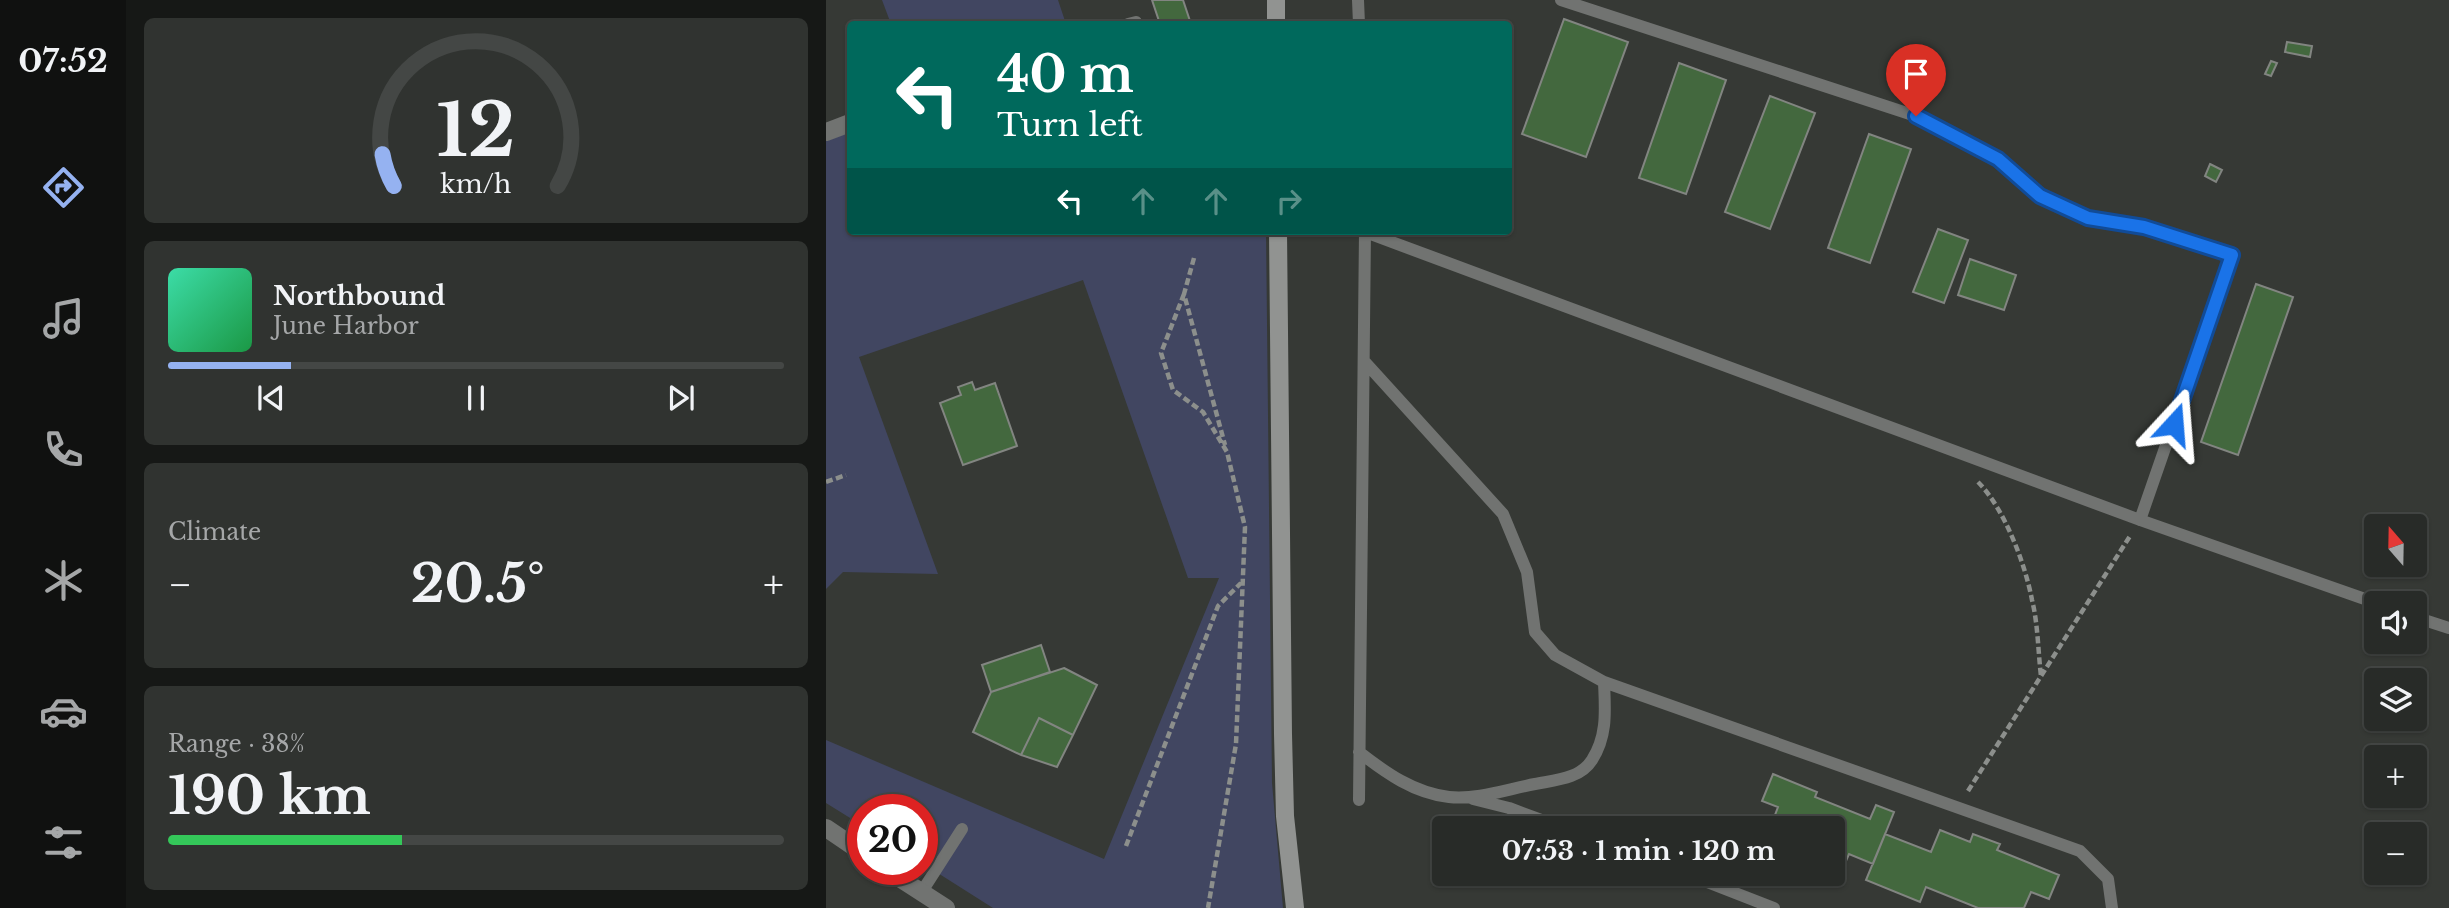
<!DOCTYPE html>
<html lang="en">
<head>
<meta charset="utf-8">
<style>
  body { margin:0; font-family:"Libre Baskerville",serif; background:#303330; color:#f1f3f6; height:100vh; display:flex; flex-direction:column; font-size:26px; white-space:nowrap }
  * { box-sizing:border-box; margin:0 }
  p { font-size:23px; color:#a5a7a8 }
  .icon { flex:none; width:38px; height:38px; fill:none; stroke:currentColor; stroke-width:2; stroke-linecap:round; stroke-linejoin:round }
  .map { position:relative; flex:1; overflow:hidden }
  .sheet { display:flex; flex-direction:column; gap:18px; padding:18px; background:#161816; width:700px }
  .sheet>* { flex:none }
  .guide { position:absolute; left:21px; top:21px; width:665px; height:214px; border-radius:7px; box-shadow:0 2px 5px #0004,0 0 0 2px #444745; background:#00695c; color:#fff; overflow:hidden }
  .needle { width:46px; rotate:340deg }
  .tools { position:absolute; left:1538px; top:514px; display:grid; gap:14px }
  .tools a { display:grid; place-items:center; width:63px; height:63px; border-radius:7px; background:#282b28; box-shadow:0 2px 5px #0004,0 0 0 2px #444745; font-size:35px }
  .speed { position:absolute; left:21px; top:794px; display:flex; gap:14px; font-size:35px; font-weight:700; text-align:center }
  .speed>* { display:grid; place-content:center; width:91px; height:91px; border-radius:50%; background:#282b28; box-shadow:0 2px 5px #0004,0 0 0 2px #444745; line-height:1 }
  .speed .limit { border:10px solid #d22; background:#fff; color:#111 }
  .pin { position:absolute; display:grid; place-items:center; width:60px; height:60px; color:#fff; margin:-72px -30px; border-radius:50% 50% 50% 0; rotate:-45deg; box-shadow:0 0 7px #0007 }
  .pin .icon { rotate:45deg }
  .me { position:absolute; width:77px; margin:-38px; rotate:19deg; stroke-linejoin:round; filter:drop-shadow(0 0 5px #0008) }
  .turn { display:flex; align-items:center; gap:24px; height:147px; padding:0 35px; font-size:32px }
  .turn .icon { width:91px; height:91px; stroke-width:2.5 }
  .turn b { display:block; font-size:49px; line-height:60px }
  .lanes { display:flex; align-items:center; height:66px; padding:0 35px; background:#0003; justify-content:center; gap:35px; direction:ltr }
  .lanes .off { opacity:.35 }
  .big { font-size:52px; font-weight:800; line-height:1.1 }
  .sheet .widget { flex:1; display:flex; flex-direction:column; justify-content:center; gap:10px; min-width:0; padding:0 24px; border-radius:10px; background:#303330 }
  .sheet .dial { align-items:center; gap:0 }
  .dial svg { height:182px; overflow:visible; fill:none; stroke:#444745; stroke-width:7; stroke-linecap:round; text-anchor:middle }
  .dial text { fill:#f1f3f6; stroke:none }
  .song { display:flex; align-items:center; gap:21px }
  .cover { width:84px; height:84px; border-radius:10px; background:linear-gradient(135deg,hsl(160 70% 55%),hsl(140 70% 35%)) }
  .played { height:7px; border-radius:4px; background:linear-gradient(90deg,#95b2f1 20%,#444745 20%) }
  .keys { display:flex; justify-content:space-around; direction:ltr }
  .heat { display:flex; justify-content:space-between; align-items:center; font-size:38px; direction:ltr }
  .charge { height:10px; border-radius:5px; background:linear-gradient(90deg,#34c759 38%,#444745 0) }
  .trip { position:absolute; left:606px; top:816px; width:413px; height:70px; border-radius:7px; background:#282b28; box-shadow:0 2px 5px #0004,0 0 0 2px #444745; font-weight:800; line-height:70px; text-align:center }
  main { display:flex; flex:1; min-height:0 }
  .tabs { display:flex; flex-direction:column; width:126px; justify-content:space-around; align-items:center; background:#101110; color:#a5a7a8 }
  .tabs .icon { width:49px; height:49px }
  .tabs .current { color:#95b2f1 }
  .tabs b { font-size:32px; color:#f1f3f6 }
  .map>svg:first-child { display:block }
  .green { fill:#414661 }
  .building { fill:#43683e; stroke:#828581; stroke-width:2 }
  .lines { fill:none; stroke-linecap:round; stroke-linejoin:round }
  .path { stroke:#8c8f8c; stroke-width:4.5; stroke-dasharray:7 3.5; stroke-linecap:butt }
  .lane { stroke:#717371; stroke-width:12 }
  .street { stroke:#717371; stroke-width:18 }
  .secondary { stroke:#919391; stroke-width:18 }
  .route-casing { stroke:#114b97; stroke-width:18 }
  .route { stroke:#1a73e8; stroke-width:12 }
</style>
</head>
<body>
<main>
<nav class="tabs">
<b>07:52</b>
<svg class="icon current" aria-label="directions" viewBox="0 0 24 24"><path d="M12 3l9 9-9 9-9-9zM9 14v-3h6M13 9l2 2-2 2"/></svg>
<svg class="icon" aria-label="music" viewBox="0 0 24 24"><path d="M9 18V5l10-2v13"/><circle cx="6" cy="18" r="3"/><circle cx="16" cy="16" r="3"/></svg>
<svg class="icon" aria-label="phone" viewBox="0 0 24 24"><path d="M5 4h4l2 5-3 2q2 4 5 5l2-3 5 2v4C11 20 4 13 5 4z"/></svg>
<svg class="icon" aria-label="climate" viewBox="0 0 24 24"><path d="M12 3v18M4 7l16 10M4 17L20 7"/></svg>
<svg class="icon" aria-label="car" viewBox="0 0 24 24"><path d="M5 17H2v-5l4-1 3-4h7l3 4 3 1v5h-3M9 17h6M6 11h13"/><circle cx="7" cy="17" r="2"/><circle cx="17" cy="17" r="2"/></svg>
<svg class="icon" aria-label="filters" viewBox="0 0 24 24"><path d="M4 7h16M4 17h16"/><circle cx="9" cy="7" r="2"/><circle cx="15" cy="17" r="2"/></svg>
</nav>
<section class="sheet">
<div class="widget dial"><svg viewBox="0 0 100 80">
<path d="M14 69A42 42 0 1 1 86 69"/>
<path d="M14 69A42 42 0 0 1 9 55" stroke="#95b2f1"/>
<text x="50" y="56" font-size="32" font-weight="700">12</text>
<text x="50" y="72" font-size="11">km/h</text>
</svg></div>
<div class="widget">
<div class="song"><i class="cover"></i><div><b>Northbound</b><p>June Harbor</p></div></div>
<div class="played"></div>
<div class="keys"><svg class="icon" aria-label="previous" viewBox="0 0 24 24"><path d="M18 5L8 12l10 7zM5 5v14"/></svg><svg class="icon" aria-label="pause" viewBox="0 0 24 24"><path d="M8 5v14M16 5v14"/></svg><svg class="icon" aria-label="next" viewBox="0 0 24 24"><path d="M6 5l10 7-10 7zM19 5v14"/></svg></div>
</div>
<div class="widget"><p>Climate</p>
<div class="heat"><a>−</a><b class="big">20.5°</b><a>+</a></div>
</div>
<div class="widget"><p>Range · 38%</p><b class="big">190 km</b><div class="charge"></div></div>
</section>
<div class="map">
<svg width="1623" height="908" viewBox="0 0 1623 908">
  <rect width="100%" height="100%" fill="#363935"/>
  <path class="green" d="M56 0H232L240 24H65Z
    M24 132V231H440L446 783 457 908H167L96 863V810H37V826L0 803V740L278 859 393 578H362L257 280 33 357 112 574 17 572 0 589V141Z"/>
  <path class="building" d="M326 0H357L365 24H334Z
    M738 19 802 42 760 157 696 134Z
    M1461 42 1486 46 1484 57 1459 52Z
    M1445 61 1451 63 1445 76 1439 74Z
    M853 63 900 80 860 194 813 178Z
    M944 96 989 113 944 229 899 212Z
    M1043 134 1085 149 1044 263 1002 248Z
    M1384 164 1396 170 1390 182 1379 176Z
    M1112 229 1142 240 1118 303 1087 292Z
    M1144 259 1190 275 1178 310 1132 295Z
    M1430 284 1467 297 1412 455 1375 442Z
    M146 382 149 390 169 383 191 446 137 465 114 403 135 395 132 387Z
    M215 645 224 672 165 692 156 665Z
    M238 668 271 685 247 735 213 718 195 755 147 732 165 692Z
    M213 718 247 735 231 767 195 755Z
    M947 774 991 792 989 797 1044 819 1050 805 1068 812 1047 864 1023 854 1020 861 1006 856V828H944L952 807 936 801Z
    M1114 830 1144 842 1147 834 1174 844 1171 850 1233 875 1223 899 1205 892 1198 908H1152L1100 887 1094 902 1040 880 1059 834 1105 852Z"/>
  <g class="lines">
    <path class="path" d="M368 258 358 294 399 445
      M358 294 335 353 347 390 377 412 401 452 419 527 410 744 382 908
      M0 482 20 475
      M1152 482C1178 508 1199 563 1206 600 1212 624 1212 651 1215 676
      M1142 791 1304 536
      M300 846 392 606 415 583"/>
    <path class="lane" d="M532 0 533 24
      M735 0 1090 116 1172 159 1214 196 1262 218 1318 227 1406 255 1314 520
      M302 24 310 22
      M539 232 1314 520 1553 604
      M1589 617 1623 628
      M778 682 1254 851 1282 879 1286 908
      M533 752C560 773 588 793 623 797 651 800 682 789 709 784 729 780 754 779 766 760 782 735 779 709 778 682L729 655 709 632 701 572 677 514 538 361
      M647 799 683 808 737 828
      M533 800 539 231
      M858 873 948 908
      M95 893 136 829"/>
    <path class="street" d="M0 132 24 123
      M0 828 37 853
      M61 870 120 908"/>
    <path class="secondary" d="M450 0V24
      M452 231 457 734 459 816 469 908"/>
  </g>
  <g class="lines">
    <g class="route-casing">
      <path id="route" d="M1090 116 1172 159 1214 196 1262 218 1318 227 1406 255 1348 424"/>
    </g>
    <use href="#route" class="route"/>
  </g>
</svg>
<div class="tools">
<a><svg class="needle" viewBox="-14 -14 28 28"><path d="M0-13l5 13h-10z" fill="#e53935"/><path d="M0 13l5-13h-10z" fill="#a5a7a8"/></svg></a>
<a><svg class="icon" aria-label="sound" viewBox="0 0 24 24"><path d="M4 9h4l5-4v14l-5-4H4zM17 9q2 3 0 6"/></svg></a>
<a><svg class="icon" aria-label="layers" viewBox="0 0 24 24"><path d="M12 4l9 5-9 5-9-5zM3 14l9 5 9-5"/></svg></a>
<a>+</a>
<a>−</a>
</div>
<div class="speed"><div class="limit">20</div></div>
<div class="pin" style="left:1090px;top:116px;background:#d93025"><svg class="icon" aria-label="arrive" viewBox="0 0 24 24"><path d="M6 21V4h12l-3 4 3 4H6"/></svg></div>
<svg class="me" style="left:1348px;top:424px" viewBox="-20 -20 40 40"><path d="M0-17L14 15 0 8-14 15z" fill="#1a73e8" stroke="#fff" stroke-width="4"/></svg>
<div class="trip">07:53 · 1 min · 120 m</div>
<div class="guide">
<div class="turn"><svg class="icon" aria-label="left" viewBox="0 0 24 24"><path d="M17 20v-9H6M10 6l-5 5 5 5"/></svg><div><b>40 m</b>Turn left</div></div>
<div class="lanes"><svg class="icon" aria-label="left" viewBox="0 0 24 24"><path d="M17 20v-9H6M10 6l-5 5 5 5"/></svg><svg class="icon off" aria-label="ahead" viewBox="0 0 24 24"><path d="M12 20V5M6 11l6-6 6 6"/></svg><svg class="icon off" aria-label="ahead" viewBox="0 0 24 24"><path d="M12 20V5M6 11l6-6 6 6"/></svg><svg class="icon off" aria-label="right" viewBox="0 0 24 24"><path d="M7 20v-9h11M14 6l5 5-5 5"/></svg></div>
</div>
</div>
</main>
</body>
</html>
